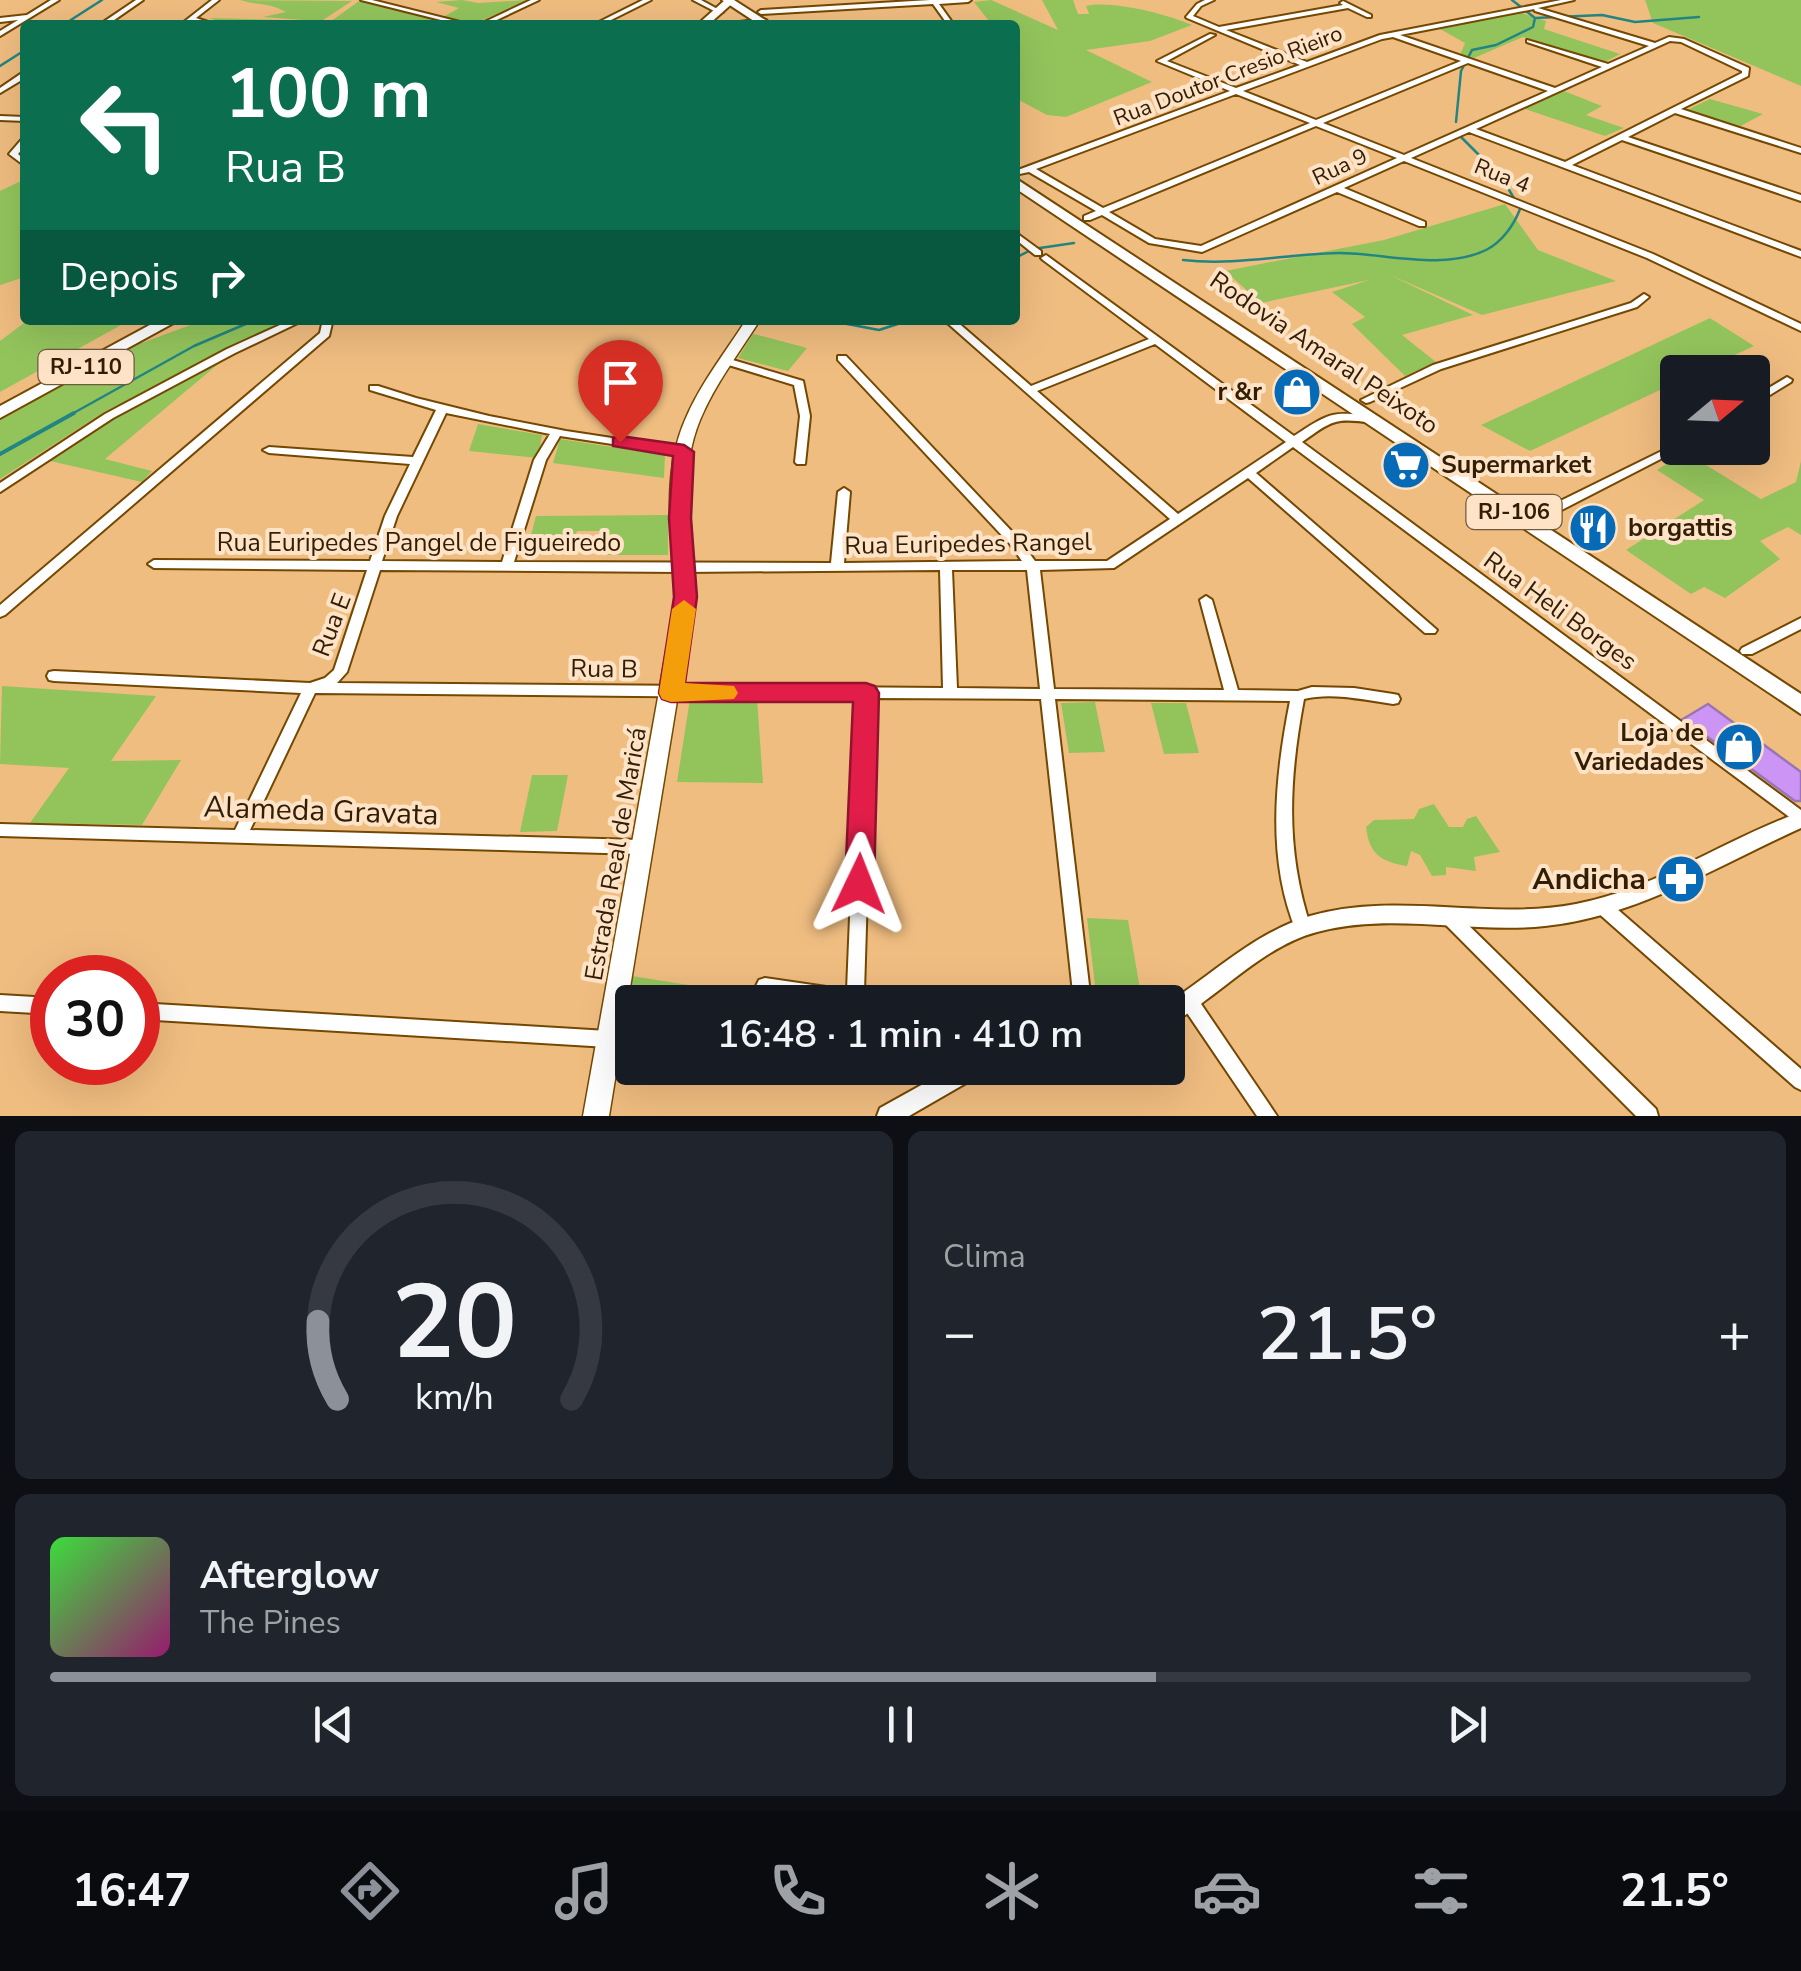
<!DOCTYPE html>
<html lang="pt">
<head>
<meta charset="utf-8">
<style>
  body { margin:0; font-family:"Nunito Sans",sans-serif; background:#20242c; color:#f1f3f6; height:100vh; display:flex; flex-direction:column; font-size:38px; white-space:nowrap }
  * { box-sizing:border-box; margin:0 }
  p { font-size:32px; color:#9ea1a6 }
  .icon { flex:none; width:55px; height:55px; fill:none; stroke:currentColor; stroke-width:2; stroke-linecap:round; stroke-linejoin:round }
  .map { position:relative; height:1116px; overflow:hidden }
  .drawer { display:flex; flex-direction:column; gap:15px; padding:15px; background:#0d0f14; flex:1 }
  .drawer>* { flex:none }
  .top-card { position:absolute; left:20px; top:20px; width:1000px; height:305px; border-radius:10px; box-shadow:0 10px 40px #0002; background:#0b6e4f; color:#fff; overflow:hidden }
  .needle { width:65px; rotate:71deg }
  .tools { position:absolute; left:1660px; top:355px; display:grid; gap:20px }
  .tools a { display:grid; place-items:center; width:110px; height:110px; border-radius:10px; background:#171b24; box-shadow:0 10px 40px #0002; font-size:50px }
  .speed { position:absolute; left:30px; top:955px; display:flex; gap:20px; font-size:50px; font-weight:700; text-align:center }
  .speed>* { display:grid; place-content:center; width:130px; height:130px; border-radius:50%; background:#171b24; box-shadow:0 10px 40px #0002; line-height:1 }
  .speed .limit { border:15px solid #d22; background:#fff; color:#111 }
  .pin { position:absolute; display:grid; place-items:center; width:85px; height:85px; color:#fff; margin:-102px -42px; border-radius:50% 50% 50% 0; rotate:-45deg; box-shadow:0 0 10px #0007 }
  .pin .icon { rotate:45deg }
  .me { position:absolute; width:110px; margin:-55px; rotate:2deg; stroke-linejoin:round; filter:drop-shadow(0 0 8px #0008) }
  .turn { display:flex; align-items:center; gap:35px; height:210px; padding:0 40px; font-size:45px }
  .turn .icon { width:130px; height:130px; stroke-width:2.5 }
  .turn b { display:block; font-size:70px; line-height:85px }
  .then { display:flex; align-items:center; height:95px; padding:0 40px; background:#0003; gap:20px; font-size:38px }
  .big { font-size:75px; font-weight:600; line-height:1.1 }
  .drawer .card { flex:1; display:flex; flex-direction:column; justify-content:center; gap:15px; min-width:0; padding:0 35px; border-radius:15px; background:#20242c }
  .drawer .dial { align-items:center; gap:0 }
  .dial svg { height:260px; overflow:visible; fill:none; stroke:#363941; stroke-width:7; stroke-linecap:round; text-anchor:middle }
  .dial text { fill:#f1f3f6; stroke:none }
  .song { display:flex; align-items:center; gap:30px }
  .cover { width:120px; height:120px; border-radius:15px; background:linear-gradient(135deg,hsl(120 70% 55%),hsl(320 70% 35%)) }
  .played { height:10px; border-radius:5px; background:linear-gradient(90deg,#8c9099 65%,#363941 65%) }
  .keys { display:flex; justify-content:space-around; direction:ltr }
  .heat { display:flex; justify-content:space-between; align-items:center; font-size:55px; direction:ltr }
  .drawer .tiles { flex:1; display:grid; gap:15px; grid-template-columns:1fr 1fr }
  .card:last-child { grid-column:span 2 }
  .trip { position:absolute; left:615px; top:985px; width:570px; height:100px; border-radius:10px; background:#171b24; box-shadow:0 10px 40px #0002; font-weight:600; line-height:100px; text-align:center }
  .menu { display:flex; height:160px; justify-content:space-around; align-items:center; background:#090b0e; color:#9ea1a6 }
  .menu .icon { width:70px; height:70px }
  .menu .on { color:#8c9099 }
  .menu b { font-size:45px; color:#f1f3f6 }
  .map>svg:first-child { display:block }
  .green { fill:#93c45c }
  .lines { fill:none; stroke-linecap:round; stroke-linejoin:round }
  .stream-far1 { stroke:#238581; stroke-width:2.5 }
  .stream { stroke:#238581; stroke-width:4 }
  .building { fill:#cc94f4; stroke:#9976b3; stroke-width:2.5 }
  .minor-casing { stroke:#744800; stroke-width:4 }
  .tertiary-casing { stroke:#744800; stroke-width:4 }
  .secondary-casing { stroke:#744800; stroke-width:3 }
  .primary-casing { stroke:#744800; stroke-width:4 }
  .trunk-casing { stroke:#744800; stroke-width:4 }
  .minor { fill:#fff; fill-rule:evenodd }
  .tertiary { fill:#fff; fill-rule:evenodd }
  .secondary { fill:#fff; fill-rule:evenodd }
  .primary { fill:#fff; fill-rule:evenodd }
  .trunk { fill:#fff; fill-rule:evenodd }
  .route { fill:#e11d48; stroke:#92132f; stroke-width:2.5 }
  .slow { fill:#f59e0b }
  .labels { text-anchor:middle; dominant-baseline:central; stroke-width:8; stroke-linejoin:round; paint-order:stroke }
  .far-street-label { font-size:22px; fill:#321e05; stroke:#fee3c6 }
  .shield { fill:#fee3c6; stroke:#6f593f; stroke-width:2.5 }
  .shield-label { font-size:22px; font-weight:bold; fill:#321e05 }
  .street-label { font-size:25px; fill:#321e05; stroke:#fee3c6 }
  .poi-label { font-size:25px; font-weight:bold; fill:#321e05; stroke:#fee3c6; text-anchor:end }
  .near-street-label { font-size:30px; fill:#321e05; stroke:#fee3c6 }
  .near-poi-label { font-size:30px; font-weight:bold; fill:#321e05; stroke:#fee3c6; text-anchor:end }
</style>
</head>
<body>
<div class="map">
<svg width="1801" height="1116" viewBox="0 0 1801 1116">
  <rect width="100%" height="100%" fill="#f0bd81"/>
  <path class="green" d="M240 0 352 1 323 20 330 22 359 1 462 25H233L209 18 317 21 263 17 286 12C268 2 259 6 240 0Z
    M462 0 478 3 529 0 475 23 443 17 459 8 436 2Z
    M991 0 1058 30 1042 0H1073L1078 14H1089L1086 6C1111 0 1167 14 1192 25L1150 41 1086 50 1152 82 1066 117 1047 115 1015 98V25H992L974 2Z
    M1645 0H1801V86L1653 23Z
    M1519 12 1546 21 1544 29 1620 54 1603 63 1523 37 1474 58 1460 55 1465 43 1440 29Z
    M1564 91 1602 106 1586 115 1624 128 1605 136 1525 109Z
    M1710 99 1763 114 1737 128 1687 110Z
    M25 179V277L0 285V191Z
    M1505 204 1538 250 1616 281 1482 315 1390 275 1473 315 1402 335 1436 362 1405 376 1352 324 1365 317 1332 292 1369 280 1261 303 1225 271 1384 240Z
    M1710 318 1754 346 1698 372H1678L1677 382 1530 451 1481 425Z
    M28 320H130L0 392V341Z
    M204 320H286L104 412 0 479V419L139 344Z
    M753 334H754L807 348 788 371 738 358Z
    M223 360 105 459 152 471 142 482 50 461 113 419Z
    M478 424 542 435 538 458 469 451Z
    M560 439 665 455 664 478 553 463Z
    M1685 452 1761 499 1796 482 1801 461V535L1788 527 1760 541 1780 559 1725 598 1704 587 1691 594 1626 550 1704 500 1657 470Z
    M668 515V555H599L603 531H577L565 554 526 555 536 516Z
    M2 686 156 696 111 761 181 760 142 825 30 823 69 768 0 764Z
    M690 699H757L763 783 677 782Z
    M1095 702 1105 752 1069 753 1061 703Z
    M1151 703H1186L1199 753 1164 754Z
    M532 775H568L557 831 520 832Z
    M1434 804 1449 827H1463L1467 819 1476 816 1500 852 1474 857 1476 871 1446 867V875L1432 876 1420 855 1411 851 1407 866C1381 862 1369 854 1366 827L1374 820 1414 819 1419 809Z
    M1087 918 1128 920 1142 1000 1097 1002Z
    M632 976 726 991 727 996 720 1002H632V1045L617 1052 625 978Z"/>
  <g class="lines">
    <path class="stream-far1" d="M1512 0 1535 18
      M63 25 102 0
      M0 66 25 50
      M1456 122 1461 71 1472 50 1496 45 1533 27 1535 18 1602 15 1635 22 1699 17
      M1459 135 1502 178 1515 200
      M1015 258 1033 249 1074 243
      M1183 260C1236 266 1286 254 1339 253 1384 253 1443 271 1486 250 1502 242 1514 225 1520 209
      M826 320 879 330 910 320
      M70 415 194 346 255 320"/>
    <path class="stream" d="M0 454 74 413"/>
  </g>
  <path class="building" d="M1708 704 1801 772V801H1795L1683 719Z"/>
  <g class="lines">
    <g class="minor-casing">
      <path id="minor" d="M51 0H59L0 36V31L18 20 0 22V18L27 15Z
        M136 0H143L107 25H99Z
        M212 0H219L196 18 217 25H206L192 21 187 25H180Z
        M361 0H372L472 25H461Z
        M531 0H539L486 25H478Z
        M643 0H651L601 25H593Z
        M693 0H701L723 12 718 13Z
        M930 0H971L968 2 939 4 954 25H948L933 4 761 14 758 12 761 10Z
        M1205 0H1214L1201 6 1193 16 1219 27 1343 5 1340 3 1343 1 1371 15V17H1367L1348 8 1226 30 1307 62 1380 35 1561 0H1574L1538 8 1655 43 1669 37 1684 39 1749 68 1748 76 1681 109 1801 148V153L1675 113 1628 137 1801 195V201L1622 140 1572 165 1801 251V257L1469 132 1411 158 1653 254 1801 324V331L1647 258 1404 161 1344 188 1425 222V226H1419L1337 192 1202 252 1149 243 1102 215 1090 220H1084V216L1096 211 1029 172 1015 175V171L1230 91 1157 61 1210 34 1215 35 1167 61 1236 88 1300 65 1187 18 1186 17 1197 4ZM1534 9 1535 11 1649 46 1608 64 1527 40V42L1602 67 1555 88 1400 35ZM1393 37 1461 61 1316 120 1243 91 1382 39ZM1670 41 1681 42 1742 71V73L1565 162 1476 129ZM1468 63 1548 91 1404 155 1323 123ZM1236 94 1310 123 1103 208 1036 169ZM1316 126 1397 158 1201 246 1155 239 1109 212Z
        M22 73H25V78L0 93V88Z
        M0 116 25 117V121L0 120Z
        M22 139H25V146L18 154 25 160V166L9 154Z
        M1015 232 1041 251V255H1035L1015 239Z
        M1046 255 1294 436C1328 414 1333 409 1375 418L1377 420 1371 423C1334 417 1331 422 1302 442L1801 810V824L1796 822 1293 447 1256 473 1437 630 1435 633H1425L1248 478 1114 568 1040 570 1054 689 1224 690 1200 600 1206 596 1212 600 1238 690 1298 691 1312 687 1354 688 1393 694 1398 695 1400 699 1398 703 1393 704C1365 700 1332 692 1304 699 1289 779 1285 850 1311 928L1309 933 1303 935 1297 933C1266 860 1275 777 1290 701L1055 699 1091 1002H1074L1041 699 873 698 864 992 882 996 884 1002H824L765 994 759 992 756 986 759 980 765 978 847 990 859 698 315 693 250 830 640 840 646 842 648 847 646 852 640 854 0 836V824L235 830 301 693 54 681 49 680 47 676 49 672 54 671 310 683 325 678 334 670 367 570 154 568 148 564 154 560 370 561 385 516 410 464 269 453 263 450 269 447 413 457 436 410 370 390V386H378L416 398 489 416 566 431 684 449 690 452 684 455 560 436 546 460 514 562 831 563 838 492 844 488 850 492 844 563 1022 561 1010 544 838 360V356H846L1018 538 1035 561H1107L1170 519 944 320H955L1031 386 1149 339 1043 260 1041 258ZM1155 344 1286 442 1178 514 1037 391ZM446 413 550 434 534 460 502 562 382 561 397 516ZM380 570 683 572 940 570 943 688 337 683 347 672ZM952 570H1027L1040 689 957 688Z
        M1644 294 1649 297 1637 307 1441 369 1370 402 1366 403 1361 400 1433 365 1631 303Z
        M291 320H304L235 353 113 418 0 492V483L105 414 227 349Z
        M317 320 331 321 332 323 329 336 5 615 0 617V605L320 333 322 324Z
        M726 358 803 381 810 416 805 464H797L795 462 800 416 794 385 722 363V359Z
        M1787 377 1792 380 1791 382 1752 406V398Z
        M1678 443V448H1682L1546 518H1538L1536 515 1538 512Z
        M1801 618V629L1752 654H1742L1740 651 1742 648Z
        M1603 900 1609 902 1801 1069V1090L1795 1087 1597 912 1595 907 1597 902Z
        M1451 912 1457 914 1656 1109 1658 1116H1636L1445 924 1443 919 1445 914Z
        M1189 993 1195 995 1277 1116H1257L1183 1007 1180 1001 1183 995Z
        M0 995 52 998V1014L0 1011Z
        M138 1003 608 1031 614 1033 617 1039 614 1045 608 1047 138 1019Z"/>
    </g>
    <g class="tertiary-casing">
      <path id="tertiary" d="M1801 812V828C1719 865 1636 917 1545 926 1469 934 1392 912 1317 932 1275 943 1240 975 1206 1000 1194 1009 1182 1019 1168 1024V1003C1214 973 1256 932 1310 916 1397 891 1488 921 1576 904 1656 889 1725 839 1801 812Z
        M952 1068H983L980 1075 909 1116H877L880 1108Z"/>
    </g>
    <g class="secondary-casing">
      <path id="secondary" d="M746 320H760C739 353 715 384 700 420 677 476 689 539 694 597L609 1116H583L676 597C672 539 661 475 685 420 700 384 725 353 746 320Z"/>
    </g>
    <g class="primary-casing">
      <path id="primary" d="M725 0 735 1 708 25H697Z
        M762 19 766 20V24L717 25Z
        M159 320H179L0 418V406Z"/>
    </g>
    <g class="trunk-casing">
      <path id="trunk" d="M722 0H734L773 25H760Z
        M1015 178 1801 694V714L1015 188Z"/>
    </g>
    <use href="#minor" class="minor"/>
    <use href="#tertiary" class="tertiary"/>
    <use href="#secondary" class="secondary"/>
    <use href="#primary" class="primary"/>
    <use href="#trunk" class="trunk"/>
  </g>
  <path class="route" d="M620 436 684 445 694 452 691 518 697 597 685 683H866L875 686 879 693 874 884 870 893 859 896 849 893 845 884 853 702H671L662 699 659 693 674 597 669 518 673 456 613 446V438Z"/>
  <path class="slow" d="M684 600 696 609 685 683 734 686 738 693 734 699 671 702 662 699 659 693 672 609Z"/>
  <defs>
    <g id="shop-disc" transform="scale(2.5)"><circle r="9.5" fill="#066ab6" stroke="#fee3c6"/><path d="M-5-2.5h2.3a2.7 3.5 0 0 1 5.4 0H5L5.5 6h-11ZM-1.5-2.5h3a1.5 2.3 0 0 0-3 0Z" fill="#fff"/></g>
    <g id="supermarket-disc" transform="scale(2.5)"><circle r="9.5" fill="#066ab6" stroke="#fee3c6"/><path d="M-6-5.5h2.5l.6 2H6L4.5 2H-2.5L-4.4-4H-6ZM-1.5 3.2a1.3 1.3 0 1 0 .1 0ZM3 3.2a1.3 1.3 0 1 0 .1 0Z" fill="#fff"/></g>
    <g id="restaurant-disc" transform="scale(2.5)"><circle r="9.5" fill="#066ab6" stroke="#fee3c6"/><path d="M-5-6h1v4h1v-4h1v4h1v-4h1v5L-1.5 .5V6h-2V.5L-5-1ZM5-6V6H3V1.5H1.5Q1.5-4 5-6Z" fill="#fff"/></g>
    <g id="pharmacy-disc" transform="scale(2.5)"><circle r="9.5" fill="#066ab6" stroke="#fee3c6"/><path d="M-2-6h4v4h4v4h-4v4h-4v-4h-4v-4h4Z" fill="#fff"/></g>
  </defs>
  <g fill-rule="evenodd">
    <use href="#shop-disc" x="1297" y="392"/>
    <use href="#supermarket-disc" x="1406" y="465"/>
    <use href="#restaurant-disc" x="1593" y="528"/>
    <use href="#shop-disc" x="1739" y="747"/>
    <use href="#pharmacy-disc" x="1681" y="879"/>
  </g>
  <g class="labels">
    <g class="far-street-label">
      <text transform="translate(1228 76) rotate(-21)">Rua Doutor Cresio Rieiro</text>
      <text transform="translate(1340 167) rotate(-25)">Rua 9</text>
      <text transform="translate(1502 176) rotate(22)">Rua 4</text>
    </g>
    <g class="shield">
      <rect x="38.5" y="350" width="95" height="34" rx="8"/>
      <rect x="1466.5" y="495" width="95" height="34" rx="8"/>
    </g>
    <g class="shield-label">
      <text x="86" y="367">RJ-110</text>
      <text x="1514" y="512">RJ-106</text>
    </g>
    <g class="street-label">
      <text transform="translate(1324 353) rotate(34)">Rodovia Amaral Peixoto</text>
      <text x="419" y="543">Rua Euripedes Pangel de Figueiredo</text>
      <text transform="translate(968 544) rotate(-1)">Rua Euripedes Rangel</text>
      <text transform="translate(1560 611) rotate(36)">Rua Heli Borges</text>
      <text transform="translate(332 625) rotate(-69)">Rua E</text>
      <text transform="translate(604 669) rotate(1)">Rua B</text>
      <text transform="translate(616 854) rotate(-80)">Estrada Real de Maricá</text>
    </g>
    <g class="poi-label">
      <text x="1262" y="392">r &amp;r</text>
      <text x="1441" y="465" text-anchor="start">Supermarket</text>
      <text x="1628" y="528" text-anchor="start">borgattis</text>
      <text x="1704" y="733">Loja de<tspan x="1704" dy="29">Variedades</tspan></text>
    </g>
    <g class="near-street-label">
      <text transform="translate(321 811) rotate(2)">Alameda Gravata</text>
    </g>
    <g class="near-poi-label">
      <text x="1646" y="879">Andicha</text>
    </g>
  </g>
</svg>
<div class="tools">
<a><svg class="needle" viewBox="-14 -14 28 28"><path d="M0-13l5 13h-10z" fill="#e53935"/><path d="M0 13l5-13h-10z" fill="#9ea1a6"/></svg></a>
</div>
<div class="speed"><div class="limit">30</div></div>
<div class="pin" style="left:620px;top:442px;background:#d93025"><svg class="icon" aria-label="arrive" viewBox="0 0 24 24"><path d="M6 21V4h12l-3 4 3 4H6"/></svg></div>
<svg class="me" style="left:859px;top:884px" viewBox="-20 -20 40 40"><path d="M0-17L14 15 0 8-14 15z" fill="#e11d48" stroke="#fff" stroke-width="4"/></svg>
<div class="trip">16:48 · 1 min · 410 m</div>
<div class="top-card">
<div class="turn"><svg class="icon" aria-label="left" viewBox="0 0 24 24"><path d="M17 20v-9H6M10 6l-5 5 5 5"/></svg><div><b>100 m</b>Rua B</div></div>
<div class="then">Depois<svg class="icon" aria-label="right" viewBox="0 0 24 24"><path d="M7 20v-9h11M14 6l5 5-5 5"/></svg></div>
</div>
</div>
<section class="drawer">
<div class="tiles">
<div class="card dial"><svg viewBox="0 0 100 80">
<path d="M14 69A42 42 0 1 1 86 69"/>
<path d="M14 69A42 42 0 0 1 8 45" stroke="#8c9099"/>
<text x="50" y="56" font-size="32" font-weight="700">20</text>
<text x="50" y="72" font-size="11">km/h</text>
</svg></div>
<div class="card"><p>Clima</p>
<div class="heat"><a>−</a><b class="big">21.5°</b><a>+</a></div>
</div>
<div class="card">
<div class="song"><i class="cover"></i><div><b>Afterglow</b><p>The Pines</p></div></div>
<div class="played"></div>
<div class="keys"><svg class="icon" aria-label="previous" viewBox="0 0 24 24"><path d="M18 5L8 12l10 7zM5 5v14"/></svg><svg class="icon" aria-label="pause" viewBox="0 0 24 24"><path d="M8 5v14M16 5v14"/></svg><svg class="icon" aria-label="next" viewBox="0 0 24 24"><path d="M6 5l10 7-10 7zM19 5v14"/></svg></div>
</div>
</div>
</section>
<nav class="menu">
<b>16:47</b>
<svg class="icon on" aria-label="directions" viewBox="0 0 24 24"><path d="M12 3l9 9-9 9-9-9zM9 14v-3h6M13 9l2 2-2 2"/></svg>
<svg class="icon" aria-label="music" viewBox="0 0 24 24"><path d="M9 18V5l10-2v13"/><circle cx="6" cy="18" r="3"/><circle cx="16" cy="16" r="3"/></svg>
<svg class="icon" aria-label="phone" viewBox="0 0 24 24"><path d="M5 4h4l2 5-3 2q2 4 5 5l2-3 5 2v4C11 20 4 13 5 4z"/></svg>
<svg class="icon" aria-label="climate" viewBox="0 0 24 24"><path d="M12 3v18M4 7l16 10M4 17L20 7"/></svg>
<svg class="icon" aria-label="car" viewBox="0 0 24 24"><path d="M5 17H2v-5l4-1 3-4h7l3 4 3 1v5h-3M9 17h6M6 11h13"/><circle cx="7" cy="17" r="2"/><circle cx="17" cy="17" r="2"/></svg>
<svg class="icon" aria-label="filters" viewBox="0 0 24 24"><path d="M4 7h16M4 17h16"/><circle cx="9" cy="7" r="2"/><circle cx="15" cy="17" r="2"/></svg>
<b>21.5°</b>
</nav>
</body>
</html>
